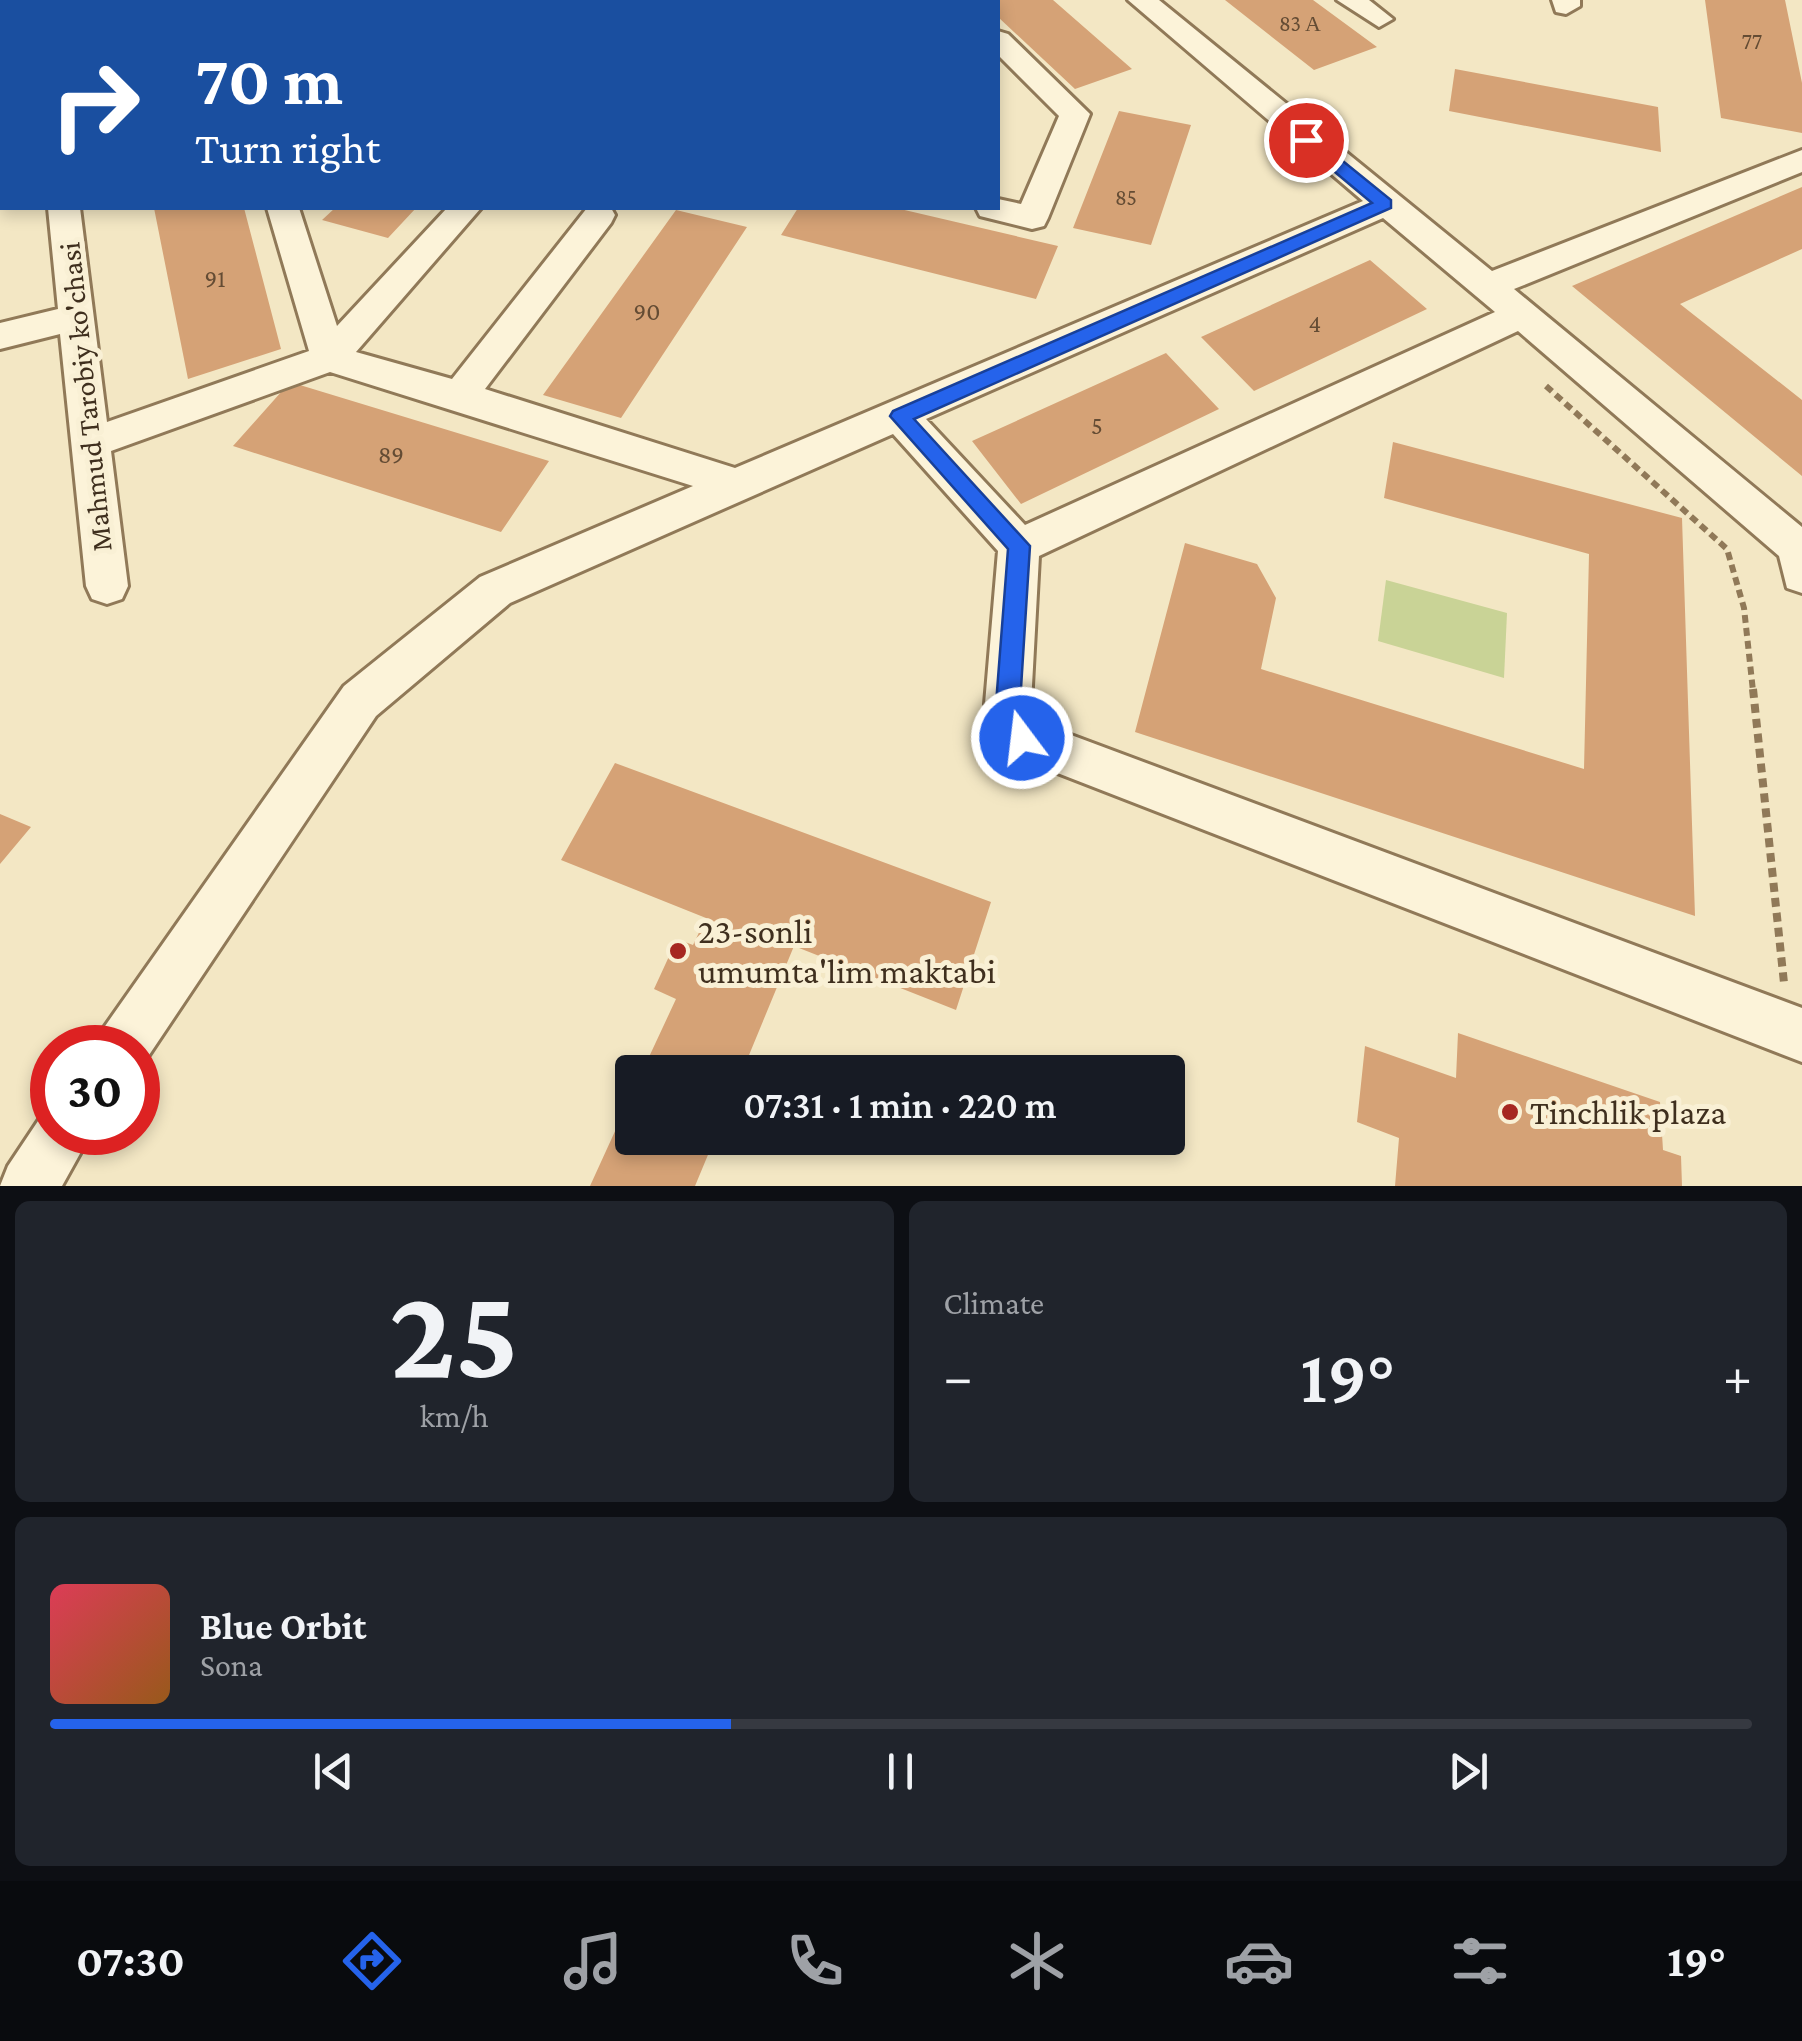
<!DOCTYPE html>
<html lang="en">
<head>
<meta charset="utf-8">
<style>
  body { margin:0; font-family:"Crimson Pro",serif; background:#20242c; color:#f1f3f6; height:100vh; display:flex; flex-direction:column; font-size:38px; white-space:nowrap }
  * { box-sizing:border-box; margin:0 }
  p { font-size:32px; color:#9ea1a6 }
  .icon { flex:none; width:55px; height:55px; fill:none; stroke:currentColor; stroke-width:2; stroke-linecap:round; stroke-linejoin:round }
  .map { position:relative; height:1186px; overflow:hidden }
  .sheet { display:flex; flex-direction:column; gap:15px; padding:15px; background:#0d0f14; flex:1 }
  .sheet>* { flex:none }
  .guide { position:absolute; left:0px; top:0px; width:1000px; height:210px; box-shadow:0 5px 15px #0003; background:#1a4fa0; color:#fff; overflow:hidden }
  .speed { position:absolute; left:30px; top:1025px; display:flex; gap:20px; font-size:50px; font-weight:700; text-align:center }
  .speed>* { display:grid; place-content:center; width:130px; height:130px; border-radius:50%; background:#171b24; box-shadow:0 5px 15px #0003; line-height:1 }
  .speed .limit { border:15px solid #d22; background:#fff; color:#111 }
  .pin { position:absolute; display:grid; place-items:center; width:85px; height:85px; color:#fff; margin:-42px; border:5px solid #fff; border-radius:50%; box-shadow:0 2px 10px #0007 }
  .me { position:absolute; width:110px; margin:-55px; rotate:345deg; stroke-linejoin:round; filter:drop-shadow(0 0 8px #0008) }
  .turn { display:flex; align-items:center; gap:35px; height:210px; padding:0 30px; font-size:45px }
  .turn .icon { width:130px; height:130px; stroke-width:2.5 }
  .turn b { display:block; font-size:70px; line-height:85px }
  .big { font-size:75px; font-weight:600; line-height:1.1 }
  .sheet .widget { flex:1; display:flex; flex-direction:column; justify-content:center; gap:15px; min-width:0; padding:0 35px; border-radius:15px; background:#20242c }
  .sheet .dial { align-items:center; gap:0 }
  .dial b { font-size:130px; line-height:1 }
  .song { display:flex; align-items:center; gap:30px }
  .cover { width:120px; height:120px; border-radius:15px; background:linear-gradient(135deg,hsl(350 70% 55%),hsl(30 70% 35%)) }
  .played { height:10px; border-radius:5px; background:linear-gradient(90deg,#2563eb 40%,#363941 40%) }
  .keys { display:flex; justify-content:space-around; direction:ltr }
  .heat { display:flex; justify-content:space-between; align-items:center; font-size:55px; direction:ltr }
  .sheet .tiles { flex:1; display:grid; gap:15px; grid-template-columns:1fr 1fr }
  .widget:last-child { grid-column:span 2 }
  .trip { position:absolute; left:615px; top:1055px; width:570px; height:100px; border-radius:10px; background:#171b24; box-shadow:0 5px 15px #0003; font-weight:600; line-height:100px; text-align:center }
  .menu { display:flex; height:160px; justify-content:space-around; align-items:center; background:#090b0e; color:#9ea1a6 }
  .menu .icon { width:70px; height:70px }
  .menu .active { color:#2563eb }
  .menu b { font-size:45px; color:#f1f3f6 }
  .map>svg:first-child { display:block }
  .green { fill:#c9d396 }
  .building { fill:#d5a276 }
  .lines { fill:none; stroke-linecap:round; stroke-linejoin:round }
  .minor-casing { stroke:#907958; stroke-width:6 }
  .major-casing { stroke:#5e462c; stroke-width:5 }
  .path-far1 { stroke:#907958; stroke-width:6; stroke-dasharray:8 5; stroke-linecap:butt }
  .path { stroke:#907958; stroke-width:8; stroke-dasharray:9 6; stroke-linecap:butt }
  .minor { fill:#fcf3d9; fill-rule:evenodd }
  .major { fill:#f9e099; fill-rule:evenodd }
  .route { fill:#2563eb; stroke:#184099; stroke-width:2.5 }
  .poi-dot { fill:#a62721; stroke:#f9f0d5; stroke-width:4 }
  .labels { text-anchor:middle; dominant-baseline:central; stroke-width:10; stroke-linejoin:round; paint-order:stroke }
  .far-number-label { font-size:22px; fill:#644c34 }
  .number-label { font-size:25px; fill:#644c34 }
  .street-label { font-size:30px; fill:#3f2f1e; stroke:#f9f0d5 }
  .near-poi-label { font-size:35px; fill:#3f2f1e; stroke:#f9f0d5; text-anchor:start }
</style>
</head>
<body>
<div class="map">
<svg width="1802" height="1186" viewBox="0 0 1802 1186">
  <rect width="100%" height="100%" fill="#f3e7c4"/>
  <path class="green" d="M1386 580 1507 613 1504 678 1378 641Z"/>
  <path class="building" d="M998 0H1053L1132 69 1075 89 998 17Z
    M1225 0H1313L1377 47 1314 70Z
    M1705 0H1785L1802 83V133L1721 118Z
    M1455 69 1658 107 1661 152 1449 111Z
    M1119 111 1191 125 1151 245 1073 228Z
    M1802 187V249L1680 304 1802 400V476L1572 286Z
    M154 208H244L281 349 188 379Z
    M335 208H416L388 238 322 220Z
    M798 208H896L1058 246 1036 299 781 235Z
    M676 210 747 227 621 418 543 395Z
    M1370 260 1427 309 1254 391 1201 337Z
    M1166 353 1219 409 1021 504 972 441Z
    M290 382 549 461 501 532 233 446Z
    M1393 442 1682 518 1695 916 1135 732 1185 543 1257 564 1276 598 1261 669 1584 769 1589 554 1384 498Z
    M615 763 991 902 956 1010 794 946 742 1072H642L676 999 654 989 677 939 693 945 706 918 561 860Z
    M0 814 31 827 0 864Z
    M1458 1033 1660 1102 1663 1150 1681 1156 1682 1186H1395L1399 1138 1357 1122 1365 1046 1456 1078Z
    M632 1094V1138H715L695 1186H590Z"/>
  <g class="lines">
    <g class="minor-casing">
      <path id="minor" d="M941 0H970L972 2H943Z
        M1128 0H1159L1492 271 1802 150V172L1514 289 1802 527V593L1787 588 1779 556 1518 331 1039 556 1031 704 1039 723 1802 1008V1062L1006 753 985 704 998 551 893 434 510 603 376 716 141 1067 138 1069V1048H95L103 1029 344 686 480 577 693 486 330 372 111 451 128 586 122 599 107 604 92 599 86 586 60 334 0 349V323L58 309 48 208H80L107 422 309 351 267 208H299L337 326 447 208H481L356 352 452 379 587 208H611L615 215 611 223 485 389 735 468 1363 201ZM1383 218 1495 312 1025 525 926 419Z
        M1337 0H1369L1393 19 1379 27Z
        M1552 0H1580V6L1566 14 1556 12Z
        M998 31 1008 34 1090 114 1048 218 1044 226 1032 229 980 216 976 208H998V199L1021 204 1059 116 998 55Z
        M0 140 2 141V161L0 160Z
        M52 1109V1132H92L62 1186H0L8 1166 44 1112Z"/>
    </g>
    <g class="major-casing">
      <path id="major" d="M0 22H2V44H0Z"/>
    </g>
    <path class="path-far1" d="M1546 386 1727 549 1744 608 1753 691"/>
    <path class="path" d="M1753 689 1784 983"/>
    <use href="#minor" class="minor"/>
    <use href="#major" class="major"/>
  </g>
  <path class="route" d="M1300 136H1312L1391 200V208L914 419 1030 546 1020 704 1035 738 1022 749 1014 746 996 704 1008 549 890 416 893 411 1372 203 1300 143Z"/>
  <g class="poi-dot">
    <circle cx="678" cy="951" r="10"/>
    <circle cx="1510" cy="1112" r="10"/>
  </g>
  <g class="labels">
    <g class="far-number-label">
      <text x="1300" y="23">83 А</text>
      <text x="1752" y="41">77</text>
      <text x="1126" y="197">85</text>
    </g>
    <g class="number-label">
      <text x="215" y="278">91</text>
      <text x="647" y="311">90</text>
      <text x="1315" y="323">4</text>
      <text x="1097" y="425">5</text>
      <text x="391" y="454">89</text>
    </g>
    <g class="street-label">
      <text transform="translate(85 397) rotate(-96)">Mahmud Tarobiy ko'chasi</text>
    </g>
    <g class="near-poi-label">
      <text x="698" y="931">23-sonli<tspan x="698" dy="40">umumta'lim maktabi</tspan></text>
      <text x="1530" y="1112">Tinchlik plaza</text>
    </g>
  </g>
</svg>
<div class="speed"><div class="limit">30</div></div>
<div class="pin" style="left:1306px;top:140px;background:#d93025"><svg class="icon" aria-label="arrive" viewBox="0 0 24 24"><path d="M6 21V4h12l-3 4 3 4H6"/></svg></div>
<svg class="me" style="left:1022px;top:738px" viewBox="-20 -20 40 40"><circle r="17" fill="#2563eb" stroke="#fff" stroke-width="3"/><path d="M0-11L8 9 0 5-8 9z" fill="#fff"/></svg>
<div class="trip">07:31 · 1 min · 220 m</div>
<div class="guide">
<div class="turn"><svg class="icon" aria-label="right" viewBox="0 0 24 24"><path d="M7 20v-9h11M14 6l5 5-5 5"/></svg><div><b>70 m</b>Turn right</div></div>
</div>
</div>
<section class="sheet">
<div class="tiles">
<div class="widget dial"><b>25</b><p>km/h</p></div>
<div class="widget"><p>Climate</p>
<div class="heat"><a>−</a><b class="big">19°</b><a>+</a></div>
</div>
<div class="widget">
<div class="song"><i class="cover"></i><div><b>Blue Orbit</b><p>Sona</p></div></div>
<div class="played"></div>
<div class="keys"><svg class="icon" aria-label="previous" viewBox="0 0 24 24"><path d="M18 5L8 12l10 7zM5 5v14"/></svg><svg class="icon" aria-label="pause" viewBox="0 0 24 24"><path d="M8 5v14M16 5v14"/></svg><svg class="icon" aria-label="next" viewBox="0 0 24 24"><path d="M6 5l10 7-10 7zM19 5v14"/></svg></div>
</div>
</div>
</section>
<nav class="menu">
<b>07:30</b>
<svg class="icon active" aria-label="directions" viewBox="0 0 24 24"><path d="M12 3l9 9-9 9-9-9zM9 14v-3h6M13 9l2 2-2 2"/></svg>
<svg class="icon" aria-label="music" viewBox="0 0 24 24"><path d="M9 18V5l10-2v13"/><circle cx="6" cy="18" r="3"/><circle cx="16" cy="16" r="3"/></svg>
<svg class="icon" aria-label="phone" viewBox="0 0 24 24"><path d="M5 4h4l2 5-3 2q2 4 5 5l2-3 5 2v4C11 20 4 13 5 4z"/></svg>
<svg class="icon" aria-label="climate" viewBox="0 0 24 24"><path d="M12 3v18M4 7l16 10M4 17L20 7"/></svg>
<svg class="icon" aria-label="car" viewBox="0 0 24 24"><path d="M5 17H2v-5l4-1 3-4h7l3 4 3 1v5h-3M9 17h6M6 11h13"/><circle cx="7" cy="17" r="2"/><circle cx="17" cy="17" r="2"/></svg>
<svg class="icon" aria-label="filters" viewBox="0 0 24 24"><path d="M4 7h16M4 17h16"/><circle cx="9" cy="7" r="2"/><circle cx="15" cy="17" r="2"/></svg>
<b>19°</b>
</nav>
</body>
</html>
